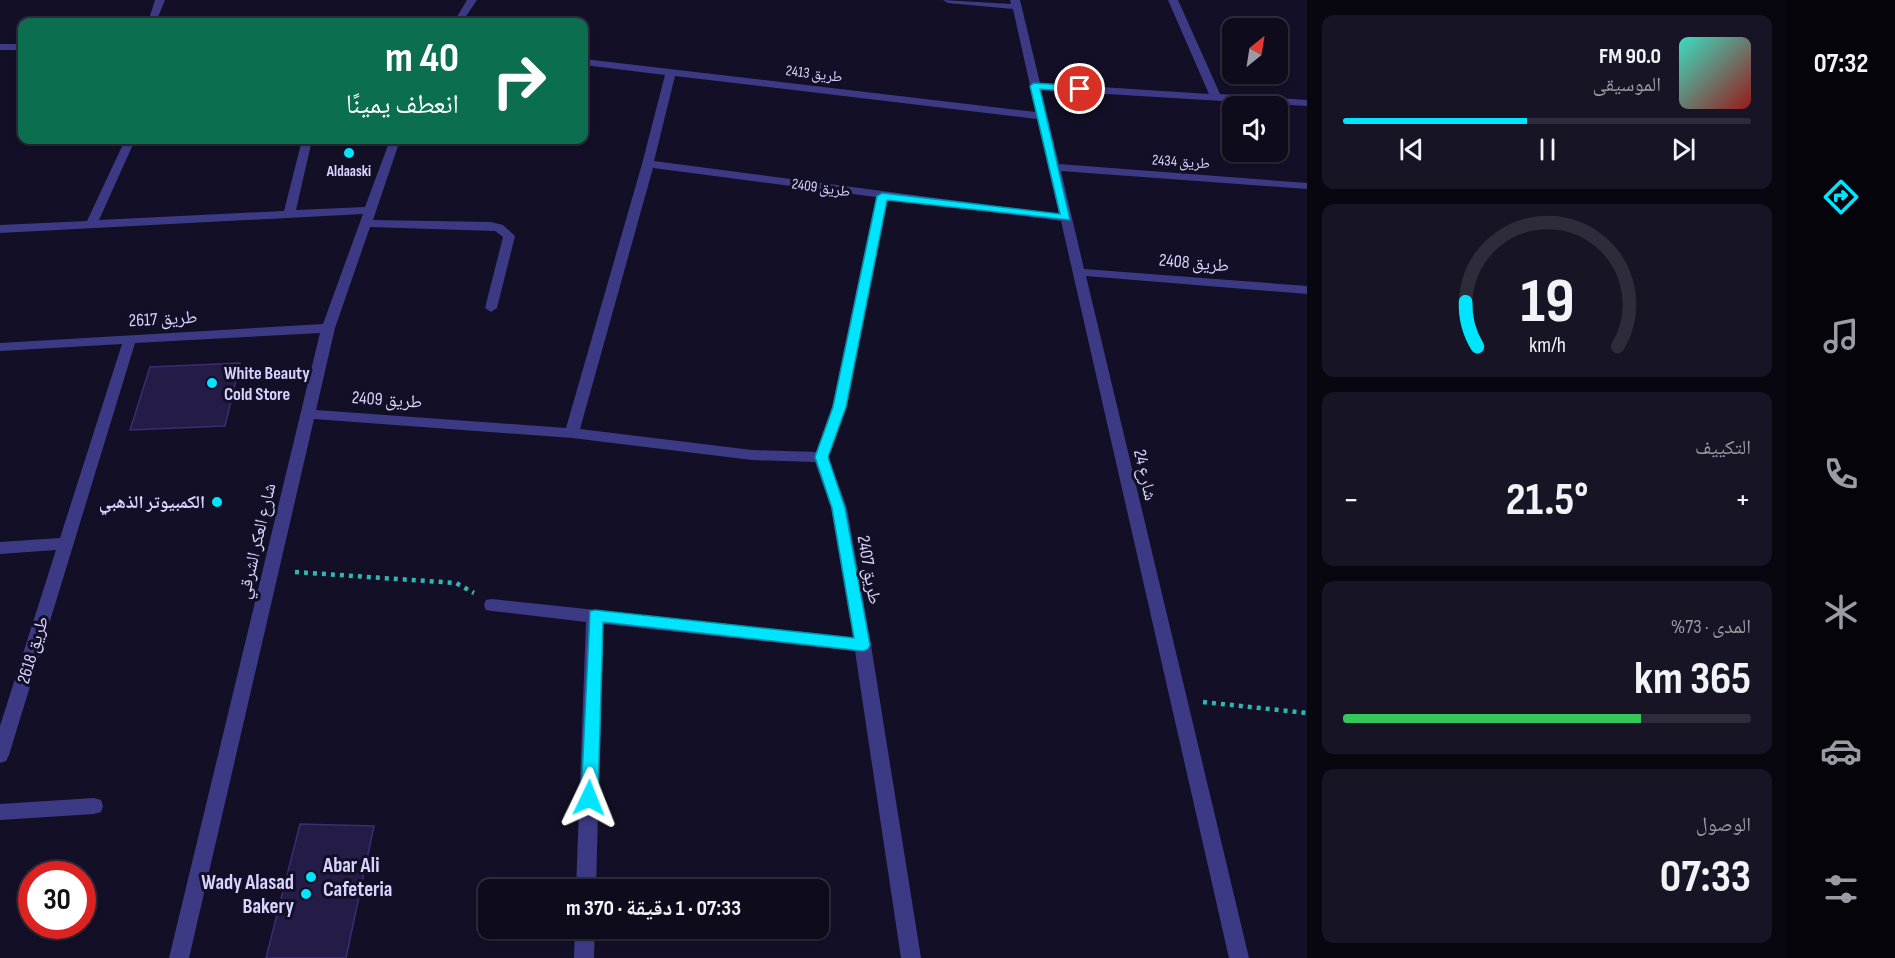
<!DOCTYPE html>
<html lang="ar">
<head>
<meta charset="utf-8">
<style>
  body { margin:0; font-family:"Sofia Sans Condensed","Noto Naskh Arabic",sans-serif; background:#171425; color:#f1f3f6; direction:rtl; height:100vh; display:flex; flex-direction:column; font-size:22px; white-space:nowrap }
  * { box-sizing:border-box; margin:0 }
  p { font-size:20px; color:#9b9ba3 }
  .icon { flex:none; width:33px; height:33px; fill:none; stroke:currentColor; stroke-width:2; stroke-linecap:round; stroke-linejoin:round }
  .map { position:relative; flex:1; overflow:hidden; direction:ltr }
  .sheet { display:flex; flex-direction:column; gap:15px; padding:15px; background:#08060f; width:480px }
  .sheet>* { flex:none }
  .banner { position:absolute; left:18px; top:18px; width:570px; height:126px; border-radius:12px; box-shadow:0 2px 4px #0004,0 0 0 2px #2e2b3b; direction:rtl; background:#0b6e4f; color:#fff; overflow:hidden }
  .needle { width:39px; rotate:30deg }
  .controls { position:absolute; left:1222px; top:18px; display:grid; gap:12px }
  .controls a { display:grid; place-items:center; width:66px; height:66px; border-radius:12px; background:#0e0b1c; box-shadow:0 2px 4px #0004,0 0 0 2px #2e2b3b; font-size:30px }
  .speed { position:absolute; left:18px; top:861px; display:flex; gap:12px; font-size:30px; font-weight:700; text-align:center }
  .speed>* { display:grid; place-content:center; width:78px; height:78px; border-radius:50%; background:#0e0b1c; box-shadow:0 2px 4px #0004,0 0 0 2px #2e2b3b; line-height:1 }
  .speed .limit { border:9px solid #d22; background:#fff; color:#111 }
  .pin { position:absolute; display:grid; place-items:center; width:51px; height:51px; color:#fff; margin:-26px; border:3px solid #fff; border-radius:50%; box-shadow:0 2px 6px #0007 }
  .me { position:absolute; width:66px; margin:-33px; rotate:2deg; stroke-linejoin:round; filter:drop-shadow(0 0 4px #0008) }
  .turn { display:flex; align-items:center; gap:21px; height:126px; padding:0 30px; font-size:27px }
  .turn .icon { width:78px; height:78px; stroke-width:2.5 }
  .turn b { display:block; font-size:42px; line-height:51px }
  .big { font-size:45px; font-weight:700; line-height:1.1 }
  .sheet .widget { flex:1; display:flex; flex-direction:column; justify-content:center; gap:9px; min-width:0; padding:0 21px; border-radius:12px; background:#171425 }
  .sheet .dial { align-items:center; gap:0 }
  .dial svg { height:156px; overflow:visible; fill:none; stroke:#2e2b3b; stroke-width:7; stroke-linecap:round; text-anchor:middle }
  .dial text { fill:#f1f3f6; stroke:none }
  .song { display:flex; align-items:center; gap:18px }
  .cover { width:72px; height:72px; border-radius:9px; background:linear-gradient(135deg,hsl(170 70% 55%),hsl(0 70% 35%)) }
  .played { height:6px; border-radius:3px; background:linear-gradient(90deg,#00e5ff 45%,#2e2b3b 45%) }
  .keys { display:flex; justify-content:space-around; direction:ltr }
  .heat { display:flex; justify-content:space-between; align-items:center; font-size:33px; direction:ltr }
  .charge { height:9px; border-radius:4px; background:linear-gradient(90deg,#34c759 73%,#2e2b3b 0) }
  .trip { position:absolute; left:478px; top:879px; width:351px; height:60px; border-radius:12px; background:#0e0b1c; box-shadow:0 2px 4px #0004,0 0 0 2px #2e2b3b; font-weight:700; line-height:60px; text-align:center; direction:rtl }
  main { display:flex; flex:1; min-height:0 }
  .dock { display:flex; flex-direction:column; width:108px; justify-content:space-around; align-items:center; background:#06040b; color:#9b9ba3 }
  .dock .icon { width:42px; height:42px }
  .dock .current { color:#00e5ff }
  .dock b { font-size:27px; color:#f1f3f6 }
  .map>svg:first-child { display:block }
  .building { fill:#241b47; stroke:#3b2d73; stroke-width:1.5 }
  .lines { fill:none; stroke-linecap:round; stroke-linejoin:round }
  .path { stroke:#2fb8b0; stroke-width:4.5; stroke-dasharray:4 5; stroke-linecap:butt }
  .minor { fill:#3d3a85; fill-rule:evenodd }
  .route { fill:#00e5ff; stroke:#0095a6; stroke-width:1.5 }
  .poi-dot { fill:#00e5ff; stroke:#130f26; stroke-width:2 }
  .labels { text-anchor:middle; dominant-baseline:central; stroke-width:6; stroke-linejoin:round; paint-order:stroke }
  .far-street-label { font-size:15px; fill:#d9d4ff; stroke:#130f26 }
  .far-poi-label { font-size:15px; font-weight:bold; fill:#d9d4ff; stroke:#130f26 }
  .street-label { font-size:18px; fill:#d9d4ff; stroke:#130f26 }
  .poi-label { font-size:18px; font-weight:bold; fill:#d9d4ff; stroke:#130f26; text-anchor:start }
  .near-poi-label { font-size:21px; font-weight:bold; fill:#d9d4ff; stroke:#130f26; text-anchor:start }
</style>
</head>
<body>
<main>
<nav class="dock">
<b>07:32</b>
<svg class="icon current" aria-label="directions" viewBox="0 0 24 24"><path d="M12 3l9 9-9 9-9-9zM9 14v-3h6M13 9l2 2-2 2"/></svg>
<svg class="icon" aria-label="music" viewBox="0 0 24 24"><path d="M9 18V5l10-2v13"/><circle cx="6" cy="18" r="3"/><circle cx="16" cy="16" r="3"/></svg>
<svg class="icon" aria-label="phone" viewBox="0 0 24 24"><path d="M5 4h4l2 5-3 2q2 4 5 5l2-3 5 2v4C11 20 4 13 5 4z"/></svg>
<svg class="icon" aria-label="climate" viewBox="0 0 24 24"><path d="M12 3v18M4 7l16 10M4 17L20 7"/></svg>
<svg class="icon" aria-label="car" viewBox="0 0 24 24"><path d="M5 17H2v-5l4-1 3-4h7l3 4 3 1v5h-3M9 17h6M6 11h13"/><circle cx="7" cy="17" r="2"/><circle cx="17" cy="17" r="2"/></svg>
<svg class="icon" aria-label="filters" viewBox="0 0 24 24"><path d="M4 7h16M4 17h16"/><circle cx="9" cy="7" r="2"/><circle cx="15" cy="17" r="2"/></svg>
</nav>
<section class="sheet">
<div class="widget">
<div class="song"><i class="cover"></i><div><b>90.0 FM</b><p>الموسيقى</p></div></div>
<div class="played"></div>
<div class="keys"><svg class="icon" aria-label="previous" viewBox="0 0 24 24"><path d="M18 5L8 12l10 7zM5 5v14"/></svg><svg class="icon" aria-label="pause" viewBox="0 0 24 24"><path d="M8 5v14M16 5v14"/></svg><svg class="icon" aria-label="next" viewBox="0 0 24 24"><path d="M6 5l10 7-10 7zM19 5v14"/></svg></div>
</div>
<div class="widget dial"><svg viewBox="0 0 100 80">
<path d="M14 69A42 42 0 1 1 86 69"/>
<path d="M14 69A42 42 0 0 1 8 46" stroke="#00e5ff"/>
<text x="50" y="56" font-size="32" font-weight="700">19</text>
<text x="50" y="72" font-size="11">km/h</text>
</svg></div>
<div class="widget"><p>التكييف</p>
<div class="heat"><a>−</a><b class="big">21.5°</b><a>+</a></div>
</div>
<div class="widget"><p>المدى · 73%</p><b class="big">365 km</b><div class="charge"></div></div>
<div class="widget"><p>الوصول</p><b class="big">07:33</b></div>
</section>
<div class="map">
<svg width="1307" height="958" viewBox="0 0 1307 958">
  <rect width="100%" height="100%" fill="#130f26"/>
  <path class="building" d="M240 363 225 426 130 430 150 367Z
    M300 824 374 826 346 958H266Z"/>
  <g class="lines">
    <path class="path" d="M295 572 456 583 474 593
      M1203 702 1307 713"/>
    <path class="minor" d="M155 0H165L156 22H148Z
      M467 0H477L462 22H454Z
      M943 0 1011 4 1010 0H1020L1040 83 1209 94 1168 0H1178L1220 94 1307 100V106L1041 90 1059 164 1307 183V189L1061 171 1084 269 1307 286V294L1086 276 1249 958H1229L1061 221 887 198 846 407 828 457 847 508 871 645 921 958H901L855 651 603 624 596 890H576L586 622 492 611 486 610 484 605 486 600 492 599 853 637 831 508 815 462 752 460 572 438 314 419 189 958H169L320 333 135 343 9 755 6 761 0 763V726L56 550 0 554V542L60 538 122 344 0 351V343L323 324 363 214 0 233V225L87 221 125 140H135L99 220 284 211 302 140H312L296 210 365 207 390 140H400L373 220 491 222 503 225 515 236 497 308 491 312 485 308 503 237 495 231 370 227 335 328 316 410 566 428 642 164 665 75 584 65V59L1036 112 1013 9 948 3ZM675 76 1037 119 1059 214 654 161ZM653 168 876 197 832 407 816 452 752 450 580 429Z
      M0 44H22V50H0Z
      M94 798 101 800 103 806 101 812 94 814 0 820V804Z
      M575 928H595L594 958H574Z"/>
  </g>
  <path class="route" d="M1034 83 1080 86 1085 89 1080 92 1040 89 1070 220 887 200 846 407 828 457 845 508 870 645 868 649 863 651 603 622 598 798 595 804 589 806 583 804 581 798 590 611 595 610 854 638 832 508 815 457 833 407 877 196 882 193 1060 214 1030 86Z"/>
  <g class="poi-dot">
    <circle cx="349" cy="153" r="6"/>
    <circle cx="212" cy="383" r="6"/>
    <circle cx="217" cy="502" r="6"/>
    <circle cx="311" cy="877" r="6"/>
    <circle cx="306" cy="894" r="6"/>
  </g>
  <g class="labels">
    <g class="far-street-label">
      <text transform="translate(814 74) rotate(7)">طريق 2413</text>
      <text transform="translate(1181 162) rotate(4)">طريق 2434</text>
      <text transform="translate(821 188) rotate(8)">طريق 2409</text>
    </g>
    <g class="far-poi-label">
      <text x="349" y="171">Aldaaski</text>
    </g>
    <g class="street-label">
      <text transform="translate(1194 263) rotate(5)">طريق 2408</text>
      <text transform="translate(163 319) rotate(-3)">طريق 2617</text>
      <text transform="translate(387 400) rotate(4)">طريق 2409</text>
      <text transform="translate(1145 475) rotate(77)">شارع 24</text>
      <text transform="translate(257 541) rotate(-77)">شارع العكر الشرقي</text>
      <text transform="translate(869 570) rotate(80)">طريق 2407</text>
      <text transform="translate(33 650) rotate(-73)">طريق 2618</text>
    </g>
    <g class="poi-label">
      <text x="224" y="373">White Beauty<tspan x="224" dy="21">Cold Store</tspan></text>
      <text x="205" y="502" text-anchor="end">الكمبيوتر الذهبي</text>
    </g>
    <g class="near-poi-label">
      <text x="323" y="865">Abar Ali<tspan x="323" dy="24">Cafeteria</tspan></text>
      <text x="294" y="882" text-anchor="end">Wady Alasad<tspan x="294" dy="24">Bakery</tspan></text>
    </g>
  </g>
</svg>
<div class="controls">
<a><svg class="needle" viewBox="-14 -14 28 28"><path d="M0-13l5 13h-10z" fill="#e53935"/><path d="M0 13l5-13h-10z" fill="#9b9ba3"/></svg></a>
<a><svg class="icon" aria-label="sound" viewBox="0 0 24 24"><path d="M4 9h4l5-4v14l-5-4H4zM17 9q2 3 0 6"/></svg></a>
</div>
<div class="speed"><div class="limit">30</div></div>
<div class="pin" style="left:1080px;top:89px;background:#d93025"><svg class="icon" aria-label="arrive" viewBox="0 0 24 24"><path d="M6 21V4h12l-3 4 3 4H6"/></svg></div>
<svg class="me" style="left:589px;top:798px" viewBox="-20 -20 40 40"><path d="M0-17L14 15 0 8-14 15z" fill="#00e5ff" stroke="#fff" stroke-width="4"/></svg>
<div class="trip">07:33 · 1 دقيقة · 370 m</div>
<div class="banner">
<div class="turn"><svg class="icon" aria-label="right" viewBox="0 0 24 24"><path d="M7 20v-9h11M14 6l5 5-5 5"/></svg><div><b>40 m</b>انعطف يمينًا</div></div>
</div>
</div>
</main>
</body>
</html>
